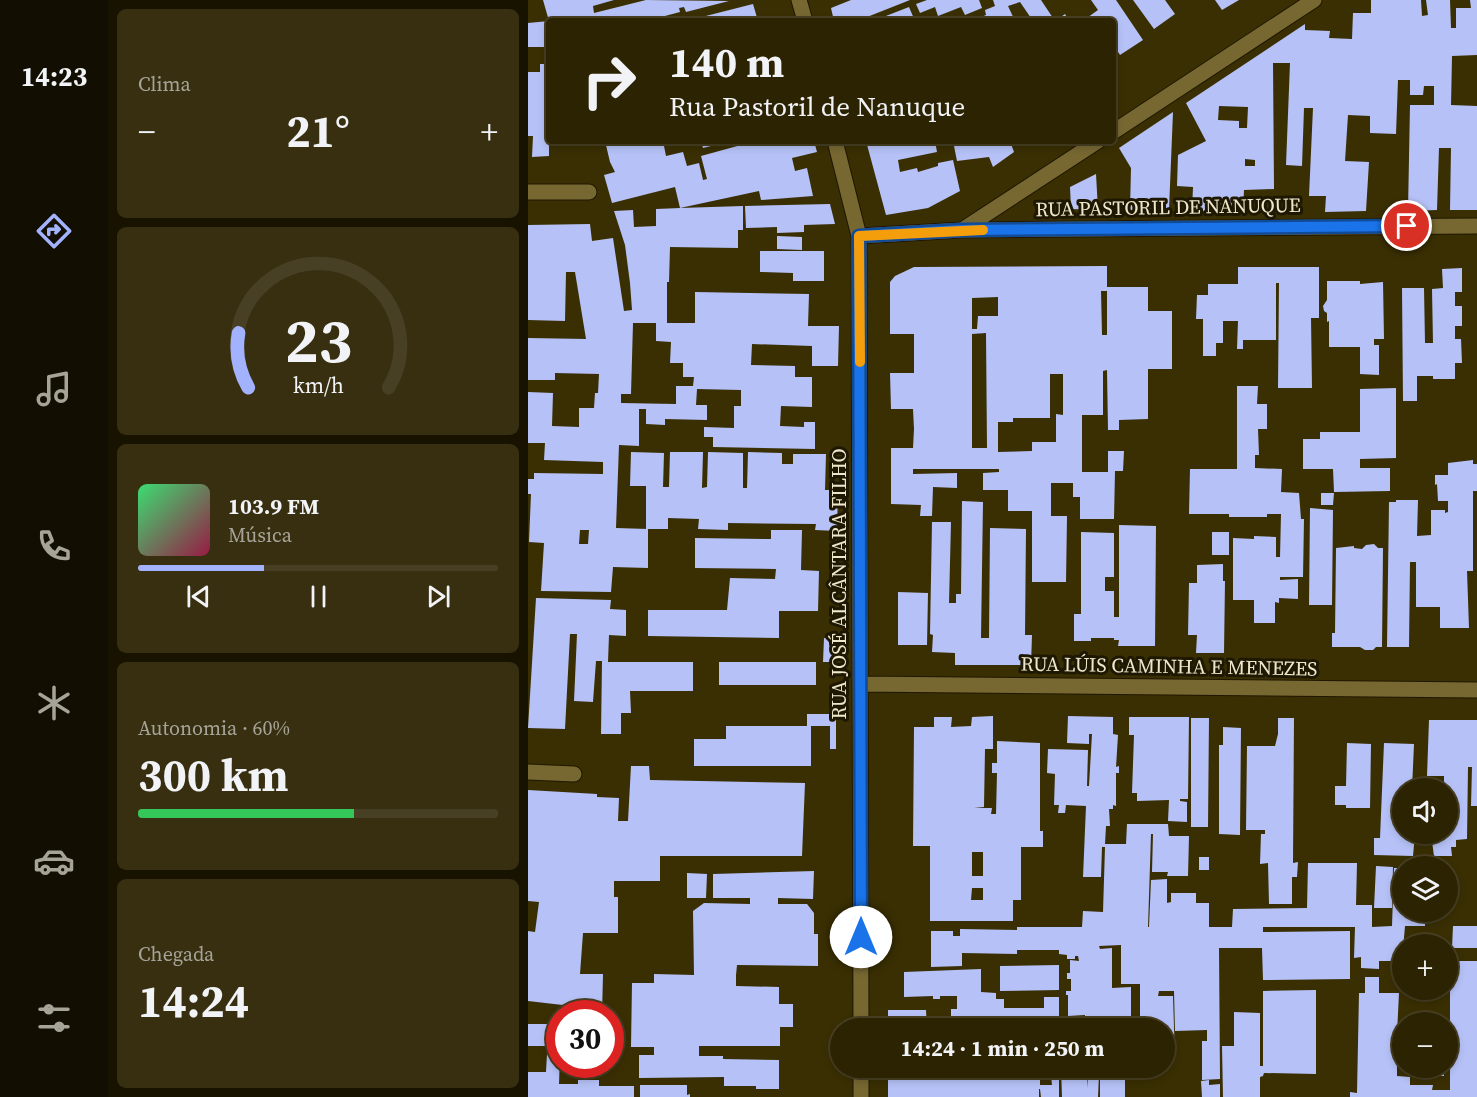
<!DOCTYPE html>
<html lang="pt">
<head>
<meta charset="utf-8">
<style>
  body { margin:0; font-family:"Source Serif 4",serif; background:#382f11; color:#f1f3f6; height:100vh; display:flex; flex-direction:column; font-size:22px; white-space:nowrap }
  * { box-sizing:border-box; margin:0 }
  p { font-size:20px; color:#a6a499 }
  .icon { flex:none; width:33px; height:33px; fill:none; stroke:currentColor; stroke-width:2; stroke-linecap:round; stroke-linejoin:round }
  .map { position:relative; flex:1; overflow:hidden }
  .panel { display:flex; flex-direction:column; gap:9px; padding:9px; background:#181301; width:420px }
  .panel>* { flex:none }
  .hud { position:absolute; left:18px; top:18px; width:570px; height:126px; border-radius:6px; box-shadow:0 3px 9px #0003,0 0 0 2px #484024; background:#2c2302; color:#f1f3f6; overflow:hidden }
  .fabs { position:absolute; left:864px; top:778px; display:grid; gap:12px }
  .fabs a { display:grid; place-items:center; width:66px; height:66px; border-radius:50%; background:#2c2302; box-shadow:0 3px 9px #0003,0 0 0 2px #484024; font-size:30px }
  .speed { position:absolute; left:18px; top:1000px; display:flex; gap:12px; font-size:30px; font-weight:700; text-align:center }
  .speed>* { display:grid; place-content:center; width:78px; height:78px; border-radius:50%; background:#2c2302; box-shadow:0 3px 9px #0003,0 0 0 2px #484024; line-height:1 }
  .speed .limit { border:9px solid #d22; background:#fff; color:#111 }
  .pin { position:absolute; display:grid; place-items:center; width:51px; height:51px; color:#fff; margin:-26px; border:3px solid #fff; border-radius:50%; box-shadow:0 2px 6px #0007 }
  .me { position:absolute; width:66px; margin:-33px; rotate:0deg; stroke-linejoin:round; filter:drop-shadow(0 0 4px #0008) }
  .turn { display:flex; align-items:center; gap:21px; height:126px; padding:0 24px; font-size:27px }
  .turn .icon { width:78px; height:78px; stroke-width:2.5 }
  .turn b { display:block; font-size:42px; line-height:51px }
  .big { font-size:45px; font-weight:700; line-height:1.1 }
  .panel .card { flex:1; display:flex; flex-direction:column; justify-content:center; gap:9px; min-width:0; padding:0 21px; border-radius:9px; background:#382f11 }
  .panel .dial { align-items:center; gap:0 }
  .dial svg { height:156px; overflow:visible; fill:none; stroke:#484024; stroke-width:7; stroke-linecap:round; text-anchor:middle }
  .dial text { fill:#f1f3f6; stroke:none }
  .song { display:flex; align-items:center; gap:18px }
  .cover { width:72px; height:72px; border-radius:9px; background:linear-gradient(135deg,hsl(140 70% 55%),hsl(340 70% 35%)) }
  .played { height:6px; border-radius:3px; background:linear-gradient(90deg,#a2b2fd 35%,#484024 35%) }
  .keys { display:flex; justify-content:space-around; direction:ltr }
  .heat { display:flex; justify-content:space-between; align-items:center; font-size:33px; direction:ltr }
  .charge { height:9px; border-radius:4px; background:linear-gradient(90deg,#34c759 60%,#484024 0) }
  .trip { position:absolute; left:302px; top:1018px; width:345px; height:60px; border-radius:30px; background:#2c2302; box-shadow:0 3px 9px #0003,0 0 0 2px #484024; font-weight:700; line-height:60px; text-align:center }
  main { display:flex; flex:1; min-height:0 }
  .menu { display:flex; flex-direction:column; width:108px; justify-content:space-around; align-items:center; background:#120e01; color:#a6a499 }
  .menu .icon { width:42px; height:42px }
  .menu .selected { color:#a2b2fd }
  .menu b { font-size:27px; color:#f1f3f6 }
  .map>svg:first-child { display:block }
  .building { fill:#b6c2f7; fill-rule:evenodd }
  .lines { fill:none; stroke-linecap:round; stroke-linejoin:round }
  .street-casing { stroke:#1f1700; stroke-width:17 }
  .street { stroke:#776832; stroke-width:15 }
  .route-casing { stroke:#114b97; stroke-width:15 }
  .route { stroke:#1a73e8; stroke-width:10 }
  .slow { stroke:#f59e0b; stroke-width:10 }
  .labels { text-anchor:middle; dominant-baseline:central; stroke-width:6; stroke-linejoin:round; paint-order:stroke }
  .street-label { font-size:20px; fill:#efe7cb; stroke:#1e1803 }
</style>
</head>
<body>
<main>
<nav class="menu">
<b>14:23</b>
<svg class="icon selected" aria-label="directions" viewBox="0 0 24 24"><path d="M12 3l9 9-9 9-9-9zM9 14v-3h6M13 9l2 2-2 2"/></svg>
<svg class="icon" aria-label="music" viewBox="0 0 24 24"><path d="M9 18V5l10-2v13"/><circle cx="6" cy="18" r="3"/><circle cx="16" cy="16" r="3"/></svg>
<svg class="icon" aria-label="phone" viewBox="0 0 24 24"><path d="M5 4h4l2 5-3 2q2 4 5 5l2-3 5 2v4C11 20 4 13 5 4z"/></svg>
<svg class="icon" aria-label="climate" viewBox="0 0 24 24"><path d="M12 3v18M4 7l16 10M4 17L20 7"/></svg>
<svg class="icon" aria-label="car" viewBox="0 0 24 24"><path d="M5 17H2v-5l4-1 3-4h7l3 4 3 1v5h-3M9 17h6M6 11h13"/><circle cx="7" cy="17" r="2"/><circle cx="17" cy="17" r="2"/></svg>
<svg class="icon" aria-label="filters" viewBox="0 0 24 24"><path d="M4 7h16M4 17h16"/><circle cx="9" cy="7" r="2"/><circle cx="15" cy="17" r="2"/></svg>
</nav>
<section class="panel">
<div class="card"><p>Clima</p>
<div class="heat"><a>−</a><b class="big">21°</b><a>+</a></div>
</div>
<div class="card dial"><svg viewBox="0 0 100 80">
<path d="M14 69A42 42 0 1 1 86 69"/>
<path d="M14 69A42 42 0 0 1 9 41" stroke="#a2b2fd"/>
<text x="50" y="56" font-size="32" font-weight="700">23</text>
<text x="50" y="72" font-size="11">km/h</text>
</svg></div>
<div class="card">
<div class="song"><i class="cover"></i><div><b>103.9 FM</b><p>Música</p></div></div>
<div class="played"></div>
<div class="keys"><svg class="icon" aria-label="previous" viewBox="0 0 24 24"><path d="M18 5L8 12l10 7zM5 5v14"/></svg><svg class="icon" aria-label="pause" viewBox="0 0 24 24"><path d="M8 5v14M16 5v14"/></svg><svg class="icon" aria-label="next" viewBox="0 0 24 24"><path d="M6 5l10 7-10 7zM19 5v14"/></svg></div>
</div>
<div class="card"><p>Autonomia · 60%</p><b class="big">300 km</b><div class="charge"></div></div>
<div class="card"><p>Chegada</p><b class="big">14:24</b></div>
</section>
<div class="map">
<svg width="949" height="1097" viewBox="0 0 949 1097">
  <rect width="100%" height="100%" fill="#3a2f03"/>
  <path class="building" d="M15 0H86L65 6 66 13 118 0 201 1 158 12 156 7 151 8 152 12 118 21H49V18L45 19V21H21V47H0V23L21 21Z
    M323 0H382L334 19 335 21H306L303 8Z
    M399 0H451L454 8 437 15 433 7 410 16 407 7 392 13 388 4Z
    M465 0H513L527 21 537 14 541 21H505L492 2 480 6 487 21H443L458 15 457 10 467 6Z
    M563 0H588L615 40 592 55 585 44V21L556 20 570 10Z
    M605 0H637L647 14 626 29Z
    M687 0H711L694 10Z
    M843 0H893L894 16 900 15 898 0H922L923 28H928V8H943L942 0H949V55L924 56 923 105 949 106V210H922L923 148H911L909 210 880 211 882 105H906V86H896L895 95H882V80H870L868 134 842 133V116L820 115 817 161 841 162 838 211 797 212 798 196H781L785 108H776L774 166 758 165 762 63H745L746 189 716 190 715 212 664 211 665 187 649 186 650 155 678 141 658 103 777 24V30L802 31 801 38 824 39 825 13H843ZM691 106 720 107 719 128H711V121L690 120ZM717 159 727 160V166H717Z
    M225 4 230 21H162V20Z
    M381 7 387 21H345Z
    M12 64H21V156L4 157 5 136H0V72H12Z
    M645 112 641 210H602L603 168 591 148Z
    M77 141H153L136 146 138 156 155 152 159 166 171 163 175 180 179 179 173 156 213 145 212 141H286L289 152 264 158 267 171 279 168 285 196 233 200 231 191 152 208 215 206V230H210V248L142 247 141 282H139V323H167V292L281 294 280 326H311L310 366H284V346L224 344 223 365 267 366V377H284V407L253 406 252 426 276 427V422H287V449L185 447V437H176V427L206 428V406H213V390L169 389 168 405H179V420L137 419V425L118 424V409H111V446L91 445 88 528 120 529V568L85 567 83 592 13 591 16 543 1 542 3 494H0V479H6V473L75 474V462L16 460 17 443H0V392L25 393 24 426 51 427V408H66L67 393H70L71 374 27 373V380H0V338L58 339 47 272H38L37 321 0 320V225L62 224 64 241 85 238 96 311 104 310 102 283 97 245 86 211 105 210 106 227 128 226V209L152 208 147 187 84 203 76 175 87 172 82 162ZM105 323H128V341L143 342 142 363H155V377H166L165 386H148V404L93 403V394H103ZM52 530H61L60 544H51Z
    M173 141H199V142L175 148Z
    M338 141H407L409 152 370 160 372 172 389 168 390 172 410 166V163L425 160 432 191 400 208 358 215Z
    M425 141H482L486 152 465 167 461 157 429 161Z
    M568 174 570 210 543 209 542 187Z
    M302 204 307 224 276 225V232L249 233V227L218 228 217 206Z
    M249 236 274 237V250L249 249Z
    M232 251H296V281H265V273L232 272Z
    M579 266V287H620V311H644V369H620V419L591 420V430H580L579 370 575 371V415H554V472H580V451H596L595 471H587L586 519H552V497H545V483H523V516H539L538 582H504V511H480V490H455V473L471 472V469H385V474L429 473V488L405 487 404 516H392L393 505 363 504V448H385L386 429 385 409H363L362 373H386V334H362V282L367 276 386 267ZM573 291H579V335H574ZM470 297V316H450L449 329H444V298ZM458 333 459 448H444V334ZM522 374H535V415L528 414V442H504V451L470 452V422H485V418H522Z
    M710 267H791V318H783L784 388H750L751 283H748V340H715V349H709L710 321H695V343H688V356H675V319H668L669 295H680V284H710Z
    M934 268V292H927V306H934V326H927V339H933L934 363H927V379H905V376H889V401H875L874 288H896L897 343H905L904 289 915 288 914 269Z
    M799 281H832V284L855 282 856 339H846V345H851V375L832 374V347H801V321L799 322V313L796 311 795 306 799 300Z
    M709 386H730L729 404H739V429H730L731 455H727V468L754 469 753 492 771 493 773 519H776L775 577H752V580L770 579V599L751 598V603L747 602V623H726V600H705V538L726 539V536L748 537V557H752L753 514H739V517H701V514H661L662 469H709Z
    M868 388V458L832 459V468H862V491L806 492 805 469H775V439H792V432H832V389Z
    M103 452 136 453 135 487H141L142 452H175L174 488 179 487 180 452 215 453V488H219L220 452 254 453V464H265V454H298L297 490H310L309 531 287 530 288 524 200 523V530L170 529 171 519 140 518V529H118V486H102Z
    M945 460V464H949V491H945V571H939L941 628H912V607H888V562H882L881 647H859L861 502H868V500H890L889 536 903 535V510H917V513L920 512V501H910L909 484 907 485V475H920V463Z
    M793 493H806L805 505H793Z
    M434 501 455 502 453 638H461L462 528 498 529 497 635H504L503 665H427V653L404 652 405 635 402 634 404 522H423L421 603H428V594H433Z
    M782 508 805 510 804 605H781Z
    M591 525 628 526 627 646H590L591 640H586V638H563V641H546V614H553V532L586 533V577H577V591H586V617H591Z
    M243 530H274L273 570 291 571 290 611H251V638L120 636V610H199L202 578 247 579 248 569 167 568V538L243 539Z
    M684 532H701V555H684Z
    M846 544 850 548H855L854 647H848L845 650H837L832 647H804V633H807L808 548 826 546V548L834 549 838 545Z
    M695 564V581H697L696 653H668L669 635H660L661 583H669V565Z
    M370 592 400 593 399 645H370Z
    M8 598 83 600 82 609 98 610V636L81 635 80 662H165V691H102L103 713H93V734H73L74 661H68L65 702 46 701 49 634H42L37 729 0 728Z
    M296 638 308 639V662H295Z
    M191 662H288V685H191Z
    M279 714H308V749H302V726H283V766H166V739H198V726H279Z
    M465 716V749H457L456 807 446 808H464L463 814H468L469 773H464V763H469V741L512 743V831H515V847H493V900H485V921H402V846H385L386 727H406V717H424L423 727 443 726 444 717ZM444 852H455V876H444ZM444 888H455V900H443Z
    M540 716 585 717V734L590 735 588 767 591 766V773H588V806L585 805V809H581L582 826H578L577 844H598L599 824H640L641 836H661L660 876H639L640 872H624L625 834H623L620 927H621L623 880 639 879V903L643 902V893H668V903H681V927H704L705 909 779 908 780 863H829L828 905H844V927L864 926 866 868H874V912H893L892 921H897V926H877L874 961H851V969L833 968V957L826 958 827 927H735V932L822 931V979L735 980 734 948H691L692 1079 674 1080V1041H679V1030L647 1031 646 991H631L630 996H645L647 1059 636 1060V1029H612V984H593V945L571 946 572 949 584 948V988L603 987V1022H606V1029L557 1027V1015L540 1016V995H538V991H543V979H539V973H542V960L551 961 550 956H547V959H539V955L531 954V950H489V954L434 953V966L403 967V931H425V936H432V929L489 930V927H554L555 911 575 912 577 847H574L573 877H555L558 806 538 805 537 813H530L531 805H526L527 774 519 773 520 749 560 750 559 786H561L564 734H561V744L539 743Z
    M601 717H661L660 799H652V801L659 802V822L640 821 641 800 609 801V793H604L606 735H601Z
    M663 718H681L680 827H663Z
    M750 718H766L765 863 770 862 769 877H764V904H741L740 863 732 864 733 834H737V830H718L719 746H747L750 734Z
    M901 720H949V806H943L944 767H940L939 839 928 840V847H923L924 856H906L903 834H920V789H900V787L916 784V776H899Z
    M695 727 713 728 712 835 691 834V745H695Z
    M819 743 843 744 842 808H818V805H807V786H818Z
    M856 743 886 744 884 789H874V834H887L885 856 846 855V838H852Z
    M103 766H121L122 780 277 783 274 856H132V881H86V897H90V933H55L52 974H75L74 1014H52V1007L0 1001V931L7 932 11 902 0 901V790L69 794V797L91 798 90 821H100Z
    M671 857H681V870H671Z
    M848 866 865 867 864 908H846Z
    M286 871 285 899 250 898V904H279L286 913V934H290V966L209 965 208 975V986L251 987V1004H265V1027H252V1046H171V1056H195V1059L251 1060V1089H228V1086H196V1077L111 1078V1055H126V1047H103L104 983H126V974L166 975 165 911 176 903 222 904V898H185V874Z
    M159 873 179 874 178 898H159Z
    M925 926H949V948H924Z
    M922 961H949V1097H822V1092L829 1093 831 993H837V977H851V993H871L869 1034H874V1052H869V1076L882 1077V1085H905L904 1090H922Z
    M531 965V990L472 991V966Z
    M453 969V992L468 993V999H476V1008H516V997H531V1025H511V1029H412V1016H423V1009H429V996H412V999H405V996L376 997V972Z
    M788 990V1074L736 1073 735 1076 732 1077V1097H695L694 1046H706V1012L732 1013V1066H735V991Z
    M360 1010H398L399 1029H360Z
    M0 1024H32V1046H0Z
    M19 1054H32L31 1084H50V1080H71V1086H106V1097H0V1072H18Z
    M360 1068H472V1074H478L480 1068H512V1085H524L523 1075H531V1097H513L512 1089H511V1097H360Z
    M533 1068H559V1088L560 1075H571L570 1097H534Z
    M572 1068H597V1097H572Z
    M883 1068H916V1076H883Z
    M681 1080V1085L692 1084V1097H674L673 1081Z
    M112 1085H159V1095L162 1094V1097H112Z"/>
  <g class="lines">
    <g class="street-casing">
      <path id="street" d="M271 0 277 21
        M585 132 786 0
        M307 141 331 236 333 1029
        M0 192H61
        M434 230 570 141
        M331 236 434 230 949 226
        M332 684 949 690
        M0 772 46 774
        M333 1068V1097"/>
    </g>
    <use href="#street" class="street"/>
  </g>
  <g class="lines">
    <g class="route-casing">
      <path id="route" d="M333 937 331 236 434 230 879 226"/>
    </g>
    <use href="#route" class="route"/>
    <path class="slow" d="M332 362 331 236 455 230"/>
  </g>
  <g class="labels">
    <g class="street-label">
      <text transform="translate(640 207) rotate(-1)">RUA PASTORIL DE NANUQUE</text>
      <text transform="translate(311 584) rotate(-90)">RUA JOSÉ ALCÂNTARA FILHO</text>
      <text transform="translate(641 666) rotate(1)">RUA LÚIS CAMINHA E MENEZES</text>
    </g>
  </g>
</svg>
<div class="fabs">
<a><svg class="icon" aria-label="sound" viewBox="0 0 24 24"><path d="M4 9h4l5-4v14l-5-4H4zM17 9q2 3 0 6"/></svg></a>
<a><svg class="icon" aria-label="layers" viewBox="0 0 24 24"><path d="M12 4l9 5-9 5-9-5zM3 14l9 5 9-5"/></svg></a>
<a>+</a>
<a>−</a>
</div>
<div class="speed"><div class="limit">30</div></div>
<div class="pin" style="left:879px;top:226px;background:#d93025"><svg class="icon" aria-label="arrive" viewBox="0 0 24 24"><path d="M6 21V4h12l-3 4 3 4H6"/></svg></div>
<svg class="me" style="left:333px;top:937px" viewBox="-20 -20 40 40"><circle r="19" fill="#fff"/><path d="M0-13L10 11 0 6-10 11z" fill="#1a73e8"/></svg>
<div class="trip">14:24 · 1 min · 250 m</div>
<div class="hud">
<div class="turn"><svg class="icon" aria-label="right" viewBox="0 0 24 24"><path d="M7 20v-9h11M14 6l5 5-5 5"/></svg><div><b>140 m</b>Rua Pastoril de Nanuque</div></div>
</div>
</div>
</main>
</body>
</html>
